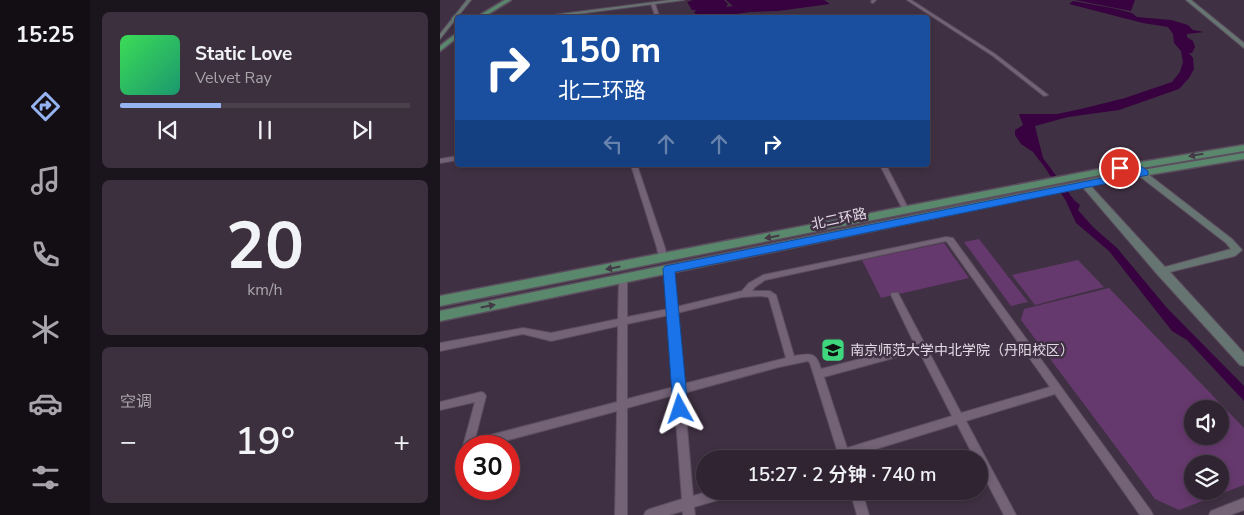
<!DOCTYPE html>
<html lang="zh">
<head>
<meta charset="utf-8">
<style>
  body { margin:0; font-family:"Nunito Sans","Noto Sans SC",sans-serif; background:#3c303e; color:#f1f3f6; height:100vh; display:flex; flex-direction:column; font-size:19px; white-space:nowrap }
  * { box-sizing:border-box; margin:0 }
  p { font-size:16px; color:#a8a4ac }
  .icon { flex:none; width:28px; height:28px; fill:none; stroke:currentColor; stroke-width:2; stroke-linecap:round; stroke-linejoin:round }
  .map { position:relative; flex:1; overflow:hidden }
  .sheet { display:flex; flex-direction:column; gap:12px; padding:12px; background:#1a141c; width:350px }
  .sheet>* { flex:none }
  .banner { position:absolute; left:15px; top:15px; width:475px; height:152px; border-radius:5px; box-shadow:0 2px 8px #0003,0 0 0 1px #4b414d; background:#1a4fa0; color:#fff; overflow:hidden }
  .fabs { position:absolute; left:744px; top:400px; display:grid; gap:10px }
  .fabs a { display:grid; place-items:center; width:45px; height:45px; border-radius:50%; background:#302432; box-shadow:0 2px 8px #0003,0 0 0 1px #4b414d; font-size:25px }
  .speed { position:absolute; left:15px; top:435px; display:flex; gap:10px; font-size:25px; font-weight:700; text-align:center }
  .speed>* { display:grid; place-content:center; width:65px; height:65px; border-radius:50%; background:#302432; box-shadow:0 2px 8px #0003,0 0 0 1px #4b414d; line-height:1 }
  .speed .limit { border:8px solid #d22; background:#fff; color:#111 }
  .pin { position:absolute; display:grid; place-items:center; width:42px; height:42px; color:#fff; margin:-21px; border:2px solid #fff; border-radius:50%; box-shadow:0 1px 5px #0007 }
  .me { position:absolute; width:55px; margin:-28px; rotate:355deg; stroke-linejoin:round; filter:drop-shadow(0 0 4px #0008) }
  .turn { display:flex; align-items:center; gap:18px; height:105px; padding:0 20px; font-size:22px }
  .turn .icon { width:65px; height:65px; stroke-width:2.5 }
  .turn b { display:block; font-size:35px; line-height:42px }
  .lanes { display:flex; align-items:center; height:48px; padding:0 20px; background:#0003; justify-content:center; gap:25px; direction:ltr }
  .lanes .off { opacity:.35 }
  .big { font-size:38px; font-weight:600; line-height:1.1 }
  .sheet .tile { flex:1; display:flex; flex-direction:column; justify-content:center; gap:8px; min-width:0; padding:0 18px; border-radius:8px; background:#3c303e }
  .sheet .dial { align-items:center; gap:0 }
  .dial b { font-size:65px; line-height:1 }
  .song { display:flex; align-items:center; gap:15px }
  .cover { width:60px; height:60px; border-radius:8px; background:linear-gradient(135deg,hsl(130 70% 55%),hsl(160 70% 35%)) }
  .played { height:5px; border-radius:2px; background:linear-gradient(90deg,#95b2f1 35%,#4b414d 35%) }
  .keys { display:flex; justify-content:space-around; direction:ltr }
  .heat { display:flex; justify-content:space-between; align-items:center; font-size:28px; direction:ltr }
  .trip { position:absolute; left:256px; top:450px; width:292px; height:50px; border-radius:25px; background:#302432; box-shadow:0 2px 8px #0003,0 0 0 1px #4b414d; font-weight:600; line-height:50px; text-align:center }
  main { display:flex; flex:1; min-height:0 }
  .tab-bar { display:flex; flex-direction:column; width:90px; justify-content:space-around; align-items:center; background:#130e14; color:#a8a4ac }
  .tab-bar .icon { width:35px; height:35px }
  .tab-bar .active { color:#95b2f1 }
  .tab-bar b { font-size:22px; color:#f1f3f6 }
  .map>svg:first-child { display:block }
  .green { fill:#66396e; fill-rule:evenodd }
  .water { fill:#37023f }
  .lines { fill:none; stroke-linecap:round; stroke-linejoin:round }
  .street-casing { stroke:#5b4e5e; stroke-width:2 }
  .secondary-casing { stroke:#5b4e5e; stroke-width:2 }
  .primary-casing { stroke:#5b4e5e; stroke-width:3 }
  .street { fill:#746277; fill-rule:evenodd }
  .secondary { fill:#677572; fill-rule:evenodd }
  .primary { fill:#5a886d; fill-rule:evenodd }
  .oneway { fill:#433947 }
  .route { fill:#1a73e8; stroke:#114b97 }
  .labels { text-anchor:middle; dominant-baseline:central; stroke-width:5; stroke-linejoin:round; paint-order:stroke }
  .street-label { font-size:14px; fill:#e3d9e5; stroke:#403043 }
  .poi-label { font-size:14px; fill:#e3d9e5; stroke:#403043; text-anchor:start }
</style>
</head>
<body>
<main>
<nav class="tab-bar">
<b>15:25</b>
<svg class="icon active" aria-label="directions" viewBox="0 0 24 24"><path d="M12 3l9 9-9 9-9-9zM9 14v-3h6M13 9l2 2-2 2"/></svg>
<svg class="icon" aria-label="music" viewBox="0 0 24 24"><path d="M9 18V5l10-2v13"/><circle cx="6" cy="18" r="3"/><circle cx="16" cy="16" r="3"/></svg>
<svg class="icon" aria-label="phone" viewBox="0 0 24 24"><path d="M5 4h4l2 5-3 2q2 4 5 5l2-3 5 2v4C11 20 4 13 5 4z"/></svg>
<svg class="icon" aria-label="climate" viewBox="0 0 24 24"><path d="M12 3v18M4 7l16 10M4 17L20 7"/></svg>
<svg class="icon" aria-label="car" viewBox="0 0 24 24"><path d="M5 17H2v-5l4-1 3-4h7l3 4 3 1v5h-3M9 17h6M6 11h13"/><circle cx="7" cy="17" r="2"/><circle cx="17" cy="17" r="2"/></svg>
<svg class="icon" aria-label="filters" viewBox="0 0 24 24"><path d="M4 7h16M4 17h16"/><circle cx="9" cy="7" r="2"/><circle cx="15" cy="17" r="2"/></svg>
</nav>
<section class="sheet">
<div class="tile">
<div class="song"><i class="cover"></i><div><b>Static Love</b><p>Velvet Ray</p></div></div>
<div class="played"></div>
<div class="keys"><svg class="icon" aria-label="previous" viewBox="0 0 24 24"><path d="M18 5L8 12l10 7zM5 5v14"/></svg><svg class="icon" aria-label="pause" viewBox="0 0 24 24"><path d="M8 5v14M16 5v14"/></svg><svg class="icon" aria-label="next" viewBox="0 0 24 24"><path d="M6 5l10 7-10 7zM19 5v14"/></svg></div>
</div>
<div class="tile dial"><b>20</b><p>km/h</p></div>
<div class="tile"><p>空调</p>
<div class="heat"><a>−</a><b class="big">19°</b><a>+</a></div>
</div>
</section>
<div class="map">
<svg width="804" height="515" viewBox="0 0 804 515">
  <rect width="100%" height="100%" fill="#403043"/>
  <path class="green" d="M539 239 588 302 571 306 524 242Z
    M504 243 529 278 441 298 422 260Z
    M638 260 664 287 595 305 572 275Z
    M669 288 804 428V485L739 510 715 499 581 320 584 309ZM752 409H780V436H752ZM752 464H780V491H752Z"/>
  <path class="water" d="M253 0H284L288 4 286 7 293 6 286 0H384L390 4 338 11 310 12 276 17 259 18 254 12 257 10H252L247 2Z
    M635 0H695L691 11Z
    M633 1 672 8 692 13 697 17 731 20 748 25 753 30 764 32 747 34V37L753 41 755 47 752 53H749L753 58 754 69 749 78 739 89 679 110 628 117 595 126 603 158 634 200 640 205 638 210 653 227 677 248 727 308 804 386V401L747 340 732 331 669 251 636 223 626 201 606 169 593 152 581 144 575 135V130L583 125 579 114H617L641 109 685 98 732 82 740 72 743 62 741 51 734 43 733 34 728 27 703 23 629 4Z"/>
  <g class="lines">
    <g class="street-casing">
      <path id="street" d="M432 0H436L433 3 431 2Z
        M467 0H471L555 54 608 95 604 96 553 56Z
        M213 3 215 4 220 18H216L211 4Z
        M18 156V160L0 163V159Z
        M191 165H197L225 248 227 258 226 260 223 261 219 258 217 248Z
        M440 165H446L469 210 468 211 466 212 463 210Z
        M506 237 513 238 711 511 713 515H700L615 394 526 421 576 515H564L540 469V459H535L517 424 410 457V459H389L390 455 398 453 370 363 368 361 339 367 244 393 253 496 269 491H294L292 495 288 497 254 507 255 515H243V511L229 515H204L206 511 210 509 242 499 234 395 187 408V515H175L177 411 46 446H26V450H24L23 446 35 402 0 410V402L41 392 44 393 46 396 35 439 177 402 178 326 111 341 83 334 0 351V343L83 328 111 333 178 319 179 278 180 276H186L187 278V317L228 309 225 269 229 266 233 269 236 307 302 291 309 283 323 275ZM506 241 507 242 610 387 521 413 459 295 458 293H452L451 295 475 345 381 369C376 352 371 353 354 356L336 295 330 291H312L315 287 325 280ZM321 296 328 297 329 298 346 358 243 384 237 313 302 297ZM229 315 234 387 187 399V324ZM479 351 512 416 407 448 384 377Z
        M410 491H422L429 515H417Z
        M804 498V510L790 515H769L771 511Z"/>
    </g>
    <g class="secondary-casing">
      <path id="secondary" d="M27 0H31L0 39V34Z
        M231 0H244L107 18H89Z
        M746 0H751L804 43V48Z
        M698 171H704L792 239 802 250 795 256 730 272 804 353V366L800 365 717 274 640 184 641 182H647L725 267 791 249 786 243 698 175Z"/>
    </g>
    <g class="primary-casing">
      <path id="primary" d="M65 0H71L42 18H35Z
        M14 16 20 18H18V20L12 19Z
        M18 32V37L0 51V46Z
        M804 145V151L665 174 0 306V296L665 168Z
        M804 153V159L672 181 0 321V311L672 175Z"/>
    </g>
    <use href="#street" class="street"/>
    <use href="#secondary" class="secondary"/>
    <use href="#primary" class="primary"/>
  </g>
  <defs><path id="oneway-solid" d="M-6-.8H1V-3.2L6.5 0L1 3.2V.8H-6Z" transform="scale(1.25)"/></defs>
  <g class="oneway">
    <use href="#oneway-solid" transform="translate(756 155) rotate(170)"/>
    <use href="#oneway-solid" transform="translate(332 237) rotate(169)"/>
    <use href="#oneway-solid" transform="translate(173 268) rotate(169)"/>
    <use href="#oneway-solid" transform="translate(48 306) rotate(-11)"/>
  </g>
  <path class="route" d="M696 163 708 171V175L235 272 248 409 246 413 240 415 235 413 233 409 223 269 225 266 697 171 694 168 680 171 676 168 677 166Z"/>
  <defs>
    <g id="university-square" transform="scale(1.25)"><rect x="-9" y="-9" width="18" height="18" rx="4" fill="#3ed77d" stroke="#403043"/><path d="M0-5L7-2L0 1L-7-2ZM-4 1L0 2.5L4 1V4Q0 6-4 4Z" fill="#111"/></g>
  </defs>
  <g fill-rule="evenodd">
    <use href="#university-square" x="393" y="350"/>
  </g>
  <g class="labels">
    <g class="street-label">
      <text transform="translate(399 219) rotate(-12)">北二环路</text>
    </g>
    <g class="poi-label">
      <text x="410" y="350">南京师范大学中北学院（丹阳校区）</text>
    </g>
  </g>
</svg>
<div class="fabs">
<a><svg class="icon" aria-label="sound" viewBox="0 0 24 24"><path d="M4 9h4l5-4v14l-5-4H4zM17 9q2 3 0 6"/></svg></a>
<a><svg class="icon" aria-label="layers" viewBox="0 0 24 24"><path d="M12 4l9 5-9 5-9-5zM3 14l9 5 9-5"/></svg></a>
</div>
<div class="speed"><div class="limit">30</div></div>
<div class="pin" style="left:680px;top:168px;background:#d93025"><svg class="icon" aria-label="arrive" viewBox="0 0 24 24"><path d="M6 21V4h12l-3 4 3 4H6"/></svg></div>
<svg class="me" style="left:240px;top:409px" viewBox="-20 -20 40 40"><path d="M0-17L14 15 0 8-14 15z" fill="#1a73e8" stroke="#fff" stroke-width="4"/></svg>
<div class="trip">15:27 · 2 分钟 · 740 m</div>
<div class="banner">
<div class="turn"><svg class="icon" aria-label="right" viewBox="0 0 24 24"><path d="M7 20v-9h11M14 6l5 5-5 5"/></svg><div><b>150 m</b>北二环路</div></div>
<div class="lanes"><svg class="icon off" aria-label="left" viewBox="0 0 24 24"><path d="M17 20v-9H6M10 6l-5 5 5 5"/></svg><svg class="icon off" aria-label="ahead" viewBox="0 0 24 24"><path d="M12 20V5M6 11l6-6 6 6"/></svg><svg class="icon off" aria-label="ahead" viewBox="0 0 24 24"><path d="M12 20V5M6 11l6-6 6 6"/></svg><svg class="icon" aria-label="right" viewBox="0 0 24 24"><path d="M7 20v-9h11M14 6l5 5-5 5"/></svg></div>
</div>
</div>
</main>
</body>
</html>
